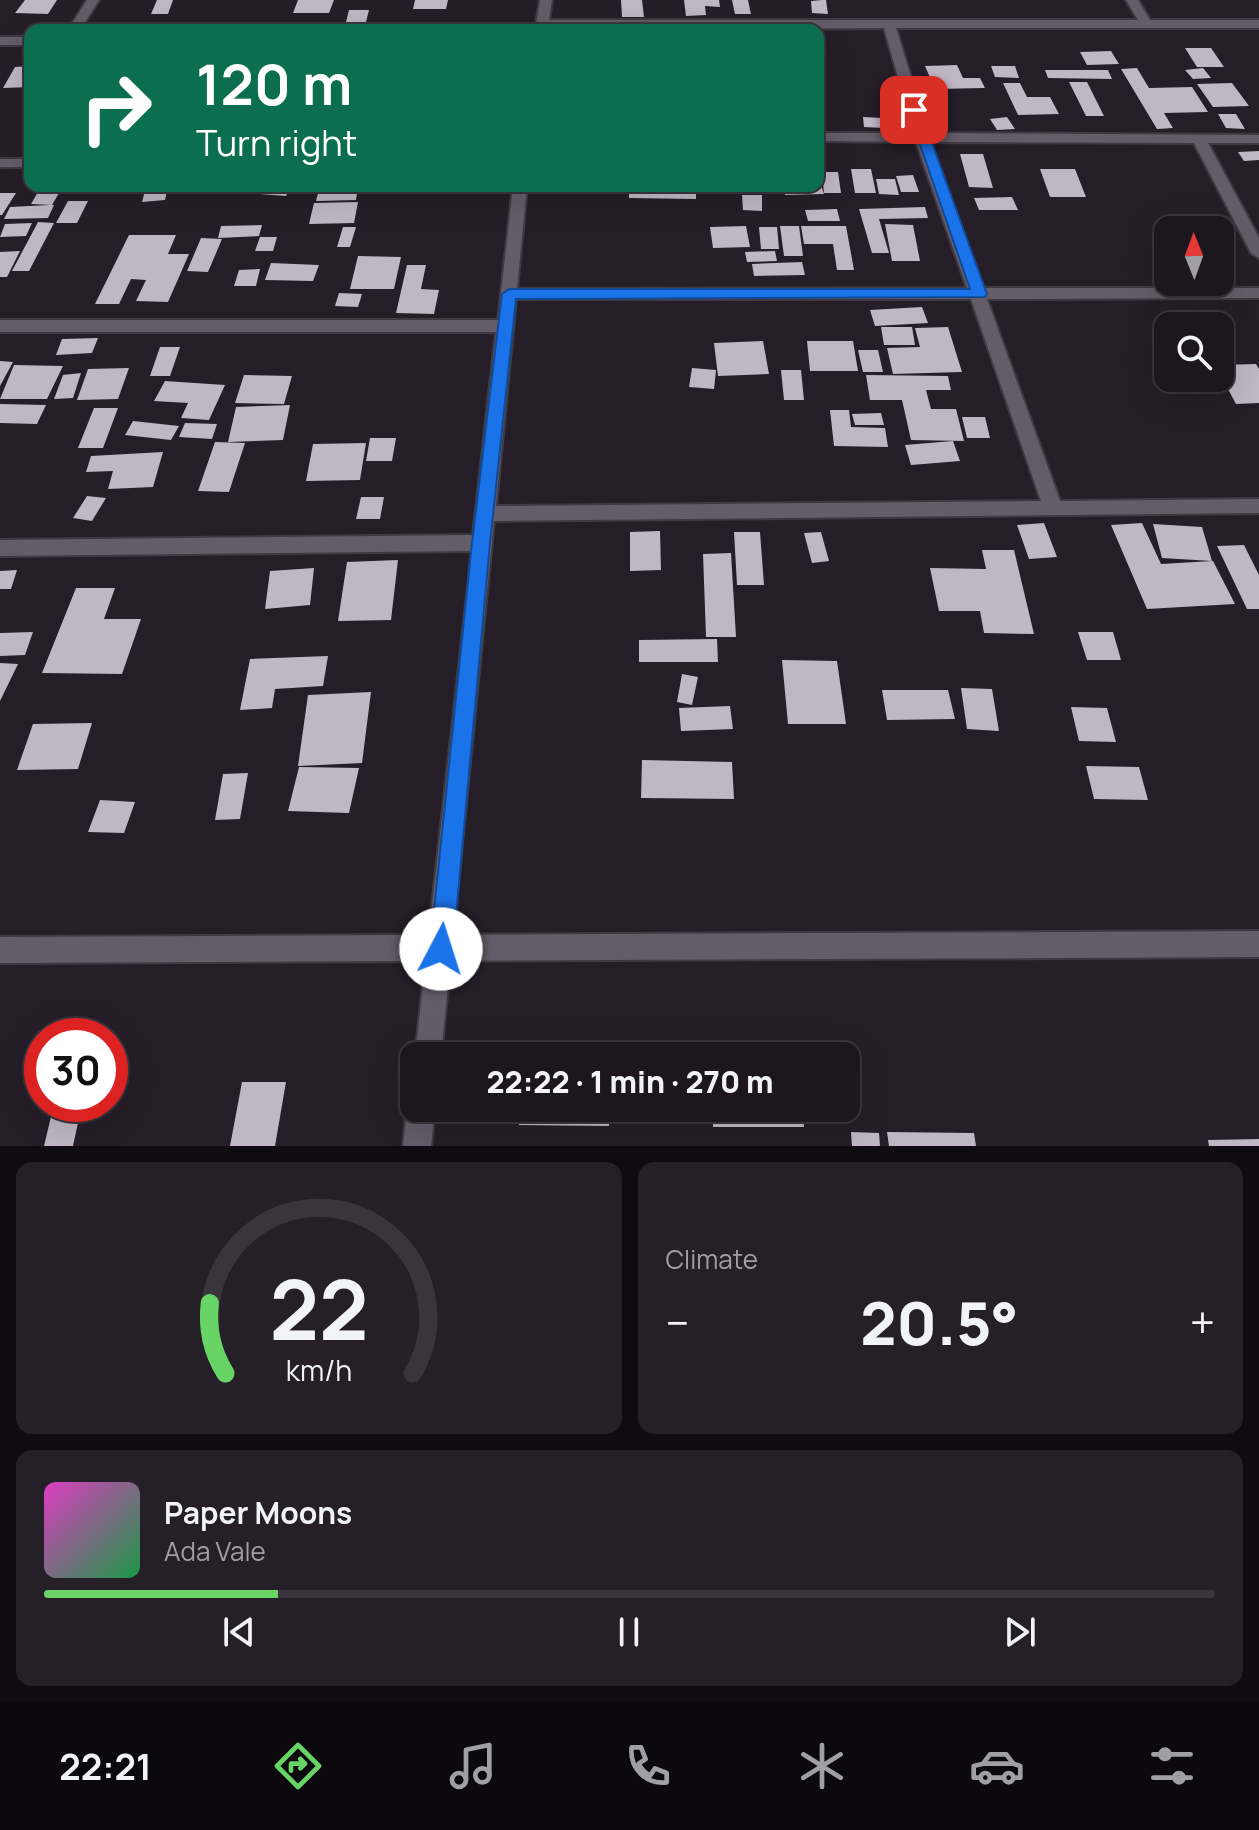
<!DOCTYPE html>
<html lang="en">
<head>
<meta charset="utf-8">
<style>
  body { margin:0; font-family:Manrope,sans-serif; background:#251f28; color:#f1f3f6; height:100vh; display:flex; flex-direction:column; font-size:30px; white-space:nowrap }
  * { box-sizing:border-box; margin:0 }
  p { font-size:26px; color:#a09fa4 }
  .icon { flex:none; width:44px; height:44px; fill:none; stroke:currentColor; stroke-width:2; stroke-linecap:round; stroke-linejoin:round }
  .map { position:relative; height:1146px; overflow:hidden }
  .details { display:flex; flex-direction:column; gap:16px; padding:16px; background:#0f0c11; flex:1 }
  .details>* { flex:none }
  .top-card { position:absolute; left:24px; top:24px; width:800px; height:168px; border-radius:16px; box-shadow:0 8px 32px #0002,0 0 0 2px #3a353d; background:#0b6e4f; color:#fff; overflow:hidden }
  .needle { width:52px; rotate:359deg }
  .tools { position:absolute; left:1154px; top:216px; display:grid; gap:16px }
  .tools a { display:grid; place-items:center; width:80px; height:80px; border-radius:16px; background:#1c161f; box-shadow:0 8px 32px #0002,0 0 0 2px #3a353d; font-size:40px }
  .speed { position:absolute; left:24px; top:1018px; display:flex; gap:16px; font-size:40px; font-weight:700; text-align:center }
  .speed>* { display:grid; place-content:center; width:104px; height:104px; border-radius:50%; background:#1c161f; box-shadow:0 8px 32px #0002,0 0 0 2px #3a353d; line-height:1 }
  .speed .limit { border:12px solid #d22; background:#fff; color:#111 }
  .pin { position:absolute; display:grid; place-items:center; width:68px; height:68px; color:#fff; margin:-34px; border-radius:16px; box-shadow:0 4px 12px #0006 }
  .me { position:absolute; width:88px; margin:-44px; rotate:5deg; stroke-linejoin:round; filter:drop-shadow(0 0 6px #0008) }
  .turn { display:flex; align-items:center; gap:28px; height:168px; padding:0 40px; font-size:36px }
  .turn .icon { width:104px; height:104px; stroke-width:2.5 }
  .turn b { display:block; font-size:56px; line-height:68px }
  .big { font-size:60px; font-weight:800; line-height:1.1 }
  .details .card { flex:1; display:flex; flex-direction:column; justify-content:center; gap:12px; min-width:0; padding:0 28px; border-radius:16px; background:#251f28 }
  .details .dial { align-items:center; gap:0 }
  .dial svg { height:208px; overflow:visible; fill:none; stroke:#3a353d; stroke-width:7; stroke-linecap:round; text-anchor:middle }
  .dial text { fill:#f1f3f6; stroke:none }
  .song { display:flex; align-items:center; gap:24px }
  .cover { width:96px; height:96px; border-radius:12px; background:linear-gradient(135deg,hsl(310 70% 55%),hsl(140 70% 35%)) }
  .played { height:8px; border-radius:4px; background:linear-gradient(90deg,#68d465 20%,#3a353d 20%) }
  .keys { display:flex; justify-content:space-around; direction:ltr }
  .heat { display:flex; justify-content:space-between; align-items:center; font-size:44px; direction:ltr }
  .details .tiles { flex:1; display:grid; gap:16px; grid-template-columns:1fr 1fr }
  .card:last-child { grid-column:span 2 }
  .trip { position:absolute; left:400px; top:1042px; width:460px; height:80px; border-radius:16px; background:#1c161f; box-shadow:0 8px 32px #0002,0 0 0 2px #3a353d; font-weight:800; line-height:80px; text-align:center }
  .tabs { display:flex; height:128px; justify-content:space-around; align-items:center; background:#0b090c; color:#a09fa4 }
  .tabs .icon { width:56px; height:56px }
  .tabs .on { color:#68d465 }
  .tabs b { font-size:36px; color:#f1f3f6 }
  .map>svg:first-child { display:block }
  .building { fill:#c0b6c4 }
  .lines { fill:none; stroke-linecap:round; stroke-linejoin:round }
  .minor-casing { stroke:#3f3a42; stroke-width:4 }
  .tertiary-casing { stroke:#3f3a42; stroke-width:4 }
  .minor { fill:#645c69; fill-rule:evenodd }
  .tertiary { fill:#645c69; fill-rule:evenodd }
  .route { fill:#1a73e8; stroke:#114b97; stroke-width:2 }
</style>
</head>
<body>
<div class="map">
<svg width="1259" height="1146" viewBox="0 0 1259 1146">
  <rect width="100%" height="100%" fill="#251e29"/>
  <path class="building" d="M25 0H57L48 14 15 13Z
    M157 0H173L168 14H151Z
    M298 0H334L329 13H293Z
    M415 0H448L446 9H413Z
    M621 0H642L644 17H622Z
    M684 0H719L720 7 705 6 706 15 686 16Z
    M732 0H748L751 14H735Z
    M822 0H826L828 14 812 13 811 1Z
    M349 10H369L364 30H344Z
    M1185 48H1211L1224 67H1197Z
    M1111 51 1119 64 1087 65 1080 52Z
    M957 65 963 78H980L985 88 935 89 925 66Z
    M30 66V87L3 88 15 67Z
    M991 66H1015L1019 78 995 77Z
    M1137 68 1149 88 1192 87 1208 112 1164 113 1173 128 1157 129 1121 69Z
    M1203 68 1211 78 1193 79 1185 70Z
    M1045 70H1108L1112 79 1048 78Z
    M1069 82H1087L1104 116H1086Z
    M1003 83H1020L1027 97H1050L1059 114 1018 115Z
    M1232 83 1249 106 1213 107 1197 84Z
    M1218 114H1236L1245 129 1226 128Z
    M863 117 882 118 884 128 864 127Z
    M1007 117 1015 129 997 130 990 119Z
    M1259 151V160L1244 161 1238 152Z
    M960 154H983L993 188 969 187Z
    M851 169H871L876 193H855Z
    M1040 169H1075L1086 197H1050Z
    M822 172H838L841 193H824Z
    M913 175 919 192H901L896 176Z
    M818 176 824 194 785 195 783 186H818Z
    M876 179H895L899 195 879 194Z
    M168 186 165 200 142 202 146 187Z
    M264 186H291L286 196 260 194Z
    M320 186H358L356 200 316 201Z
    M629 186H696V199L629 198Z
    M38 192 59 193 52 205 31 204Z
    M0 193H16L2 215H0Z
    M742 195H762V211L743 210Z
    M1012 197 1018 210H979L974 198Z
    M68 201H88L77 223H56Z
    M358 202 354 223 309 224 314 203Z
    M49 205H54L48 218 4 219 10 207Z
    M925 207 928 218 879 219 889 253H872L859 209Z
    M837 209 840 221H808L805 210Z
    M38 222 54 223 29 271H12Z
    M32 223 26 236 0 237 5 224Z
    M885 224 913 225 920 261H892Z
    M262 225 259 236 218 238 221 226Z
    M746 226 750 247 713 248 710 227Z
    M780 226H799L803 256H784Z
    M801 226H846L854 270H837L833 244H804Z
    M343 227H356L350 247H337Z
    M759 227H777L779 249H761Z
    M129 235H176L168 254H189L168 302 136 301 146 280 131 279 119 304H95Z
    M260 237H277L273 251H255Z
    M201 238 222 239 208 272 187 271Z
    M20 251 7 277H0V252Z
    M775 251 777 261 747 262 745 252Z
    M358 256 401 257 394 289H350Z
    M802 262 805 275 754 276 752 264Z
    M271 263 319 265 313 281 265 280Z
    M407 265H426L421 289 439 290 434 314 396 313Z
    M260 269 256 286H234L239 270Z
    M339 293 362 294 358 307 335 306Z
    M922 307 928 323 875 326 870 310Z
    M881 327H912L915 345H884Z
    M948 327 962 372 893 374 887 348 920 347 915 328Z
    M98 338 92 353 56 355 62 339Z
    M763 341 769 374 718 376 714 343Z
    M807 341H853L858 371H810Z
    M160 347H180L170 376H150Z
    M858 350H878L883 372H863Z
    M0 361 13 362 0 386Z
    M1256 364 1259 369V403L1236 404 1220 374V365Z
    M14 365 63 366 47 399H0Z
    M129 368 118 399 77 400 88 369Z
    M692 368 716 370 714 389 689 387Z
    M781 370H801L804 400H784Z
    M81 373 73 398 54 399 63 375Z
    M244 375 292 376 284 404 235 403Z
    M866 375 948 376 951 390H926L931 409H956L964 441 911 440 902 400H870Z
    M165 381 225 385 209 420 181 418 188 403 154 401Z
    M0 404 46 405 37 424 0 423Z
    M290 405 283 440 228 442 236 407Z
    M94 408H118L103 448H78Z
    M830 410H849L851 427 885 428 888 447 834 446Z
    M881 413 884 425H855L852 414Z
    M962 417H985L990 438H967Z
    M133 421 179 426 171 440 125 435Z
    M185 423 217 424 212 439 179 437Z
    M370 438H396L392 461H366Z
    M953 441 960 461 911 465 905 445Z
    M215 442 245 443 229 492 198 491Z
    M366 443 360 480 306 481 313 444Z
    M163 452 153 487 108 489 113 471 86 472 91 456Z
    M87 496 106 498 92 521 73 518Z
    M361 497H384L380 519H356Z
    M1044 523 1057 557 1029 559 1017 525Z
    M1142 523 1161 564 1213 561 1235 604 1147 609 1111 525Z
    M1153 524 1202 527 1212 561 1162 558Z
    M660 531 661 570 630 571V532Z
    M734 532H760L764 585H737Z
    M821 532 829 561 812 563 804 533Z
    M1244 545 1259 575V609H1247L1217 546Z
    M982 550H1014L1034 634 984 633 980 611H939L930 568 986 569Z
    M731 553 736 637H706L703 554Z
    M398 560 391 620 338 621 347 562Z
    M314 568 310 605 265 609 270 571Z
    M17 570 11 589H0V571Z
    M76 588H115L104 619H141L122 674 42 673Z
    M33 632 25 655 0 656V633Z
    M1078 632H1113L1121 660H1087Z
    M717 639 718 662H639V640Z
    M328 656 323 686 275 689 272 708 240 710 250 659Z
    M782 660 837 661 846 724H788Z
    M0 663 18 664 0 701Z
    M682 674 698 677 692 705 677 702Z
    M961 688 992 689 999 731 967 729Z
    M882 690H948L955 719 887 720Z
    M371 692 362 763 298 766 308 695Z
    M730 706 733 729 681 731 679 708Z
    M1071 707 1107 708 1116 742 1079 741Z
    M92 723 78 769 17 770 33 724Z
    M642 760 732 762 734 799 641 798Z
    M1086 766 1139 767 1148 800 1094 799Z
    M299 767 359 768 349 813 288 811Z
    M248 773 240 819 215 820 223 774Z
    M100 800 135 802 124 833 88 832Z
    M522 1051H610V1056H522Z
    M242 1082H286L275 1146H230Z
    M54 1104H82L73 1146H44Z
    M519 1108H609V1126L519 1125Z
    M713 1108H803L804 1127H713Z
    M851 1132 879 1133 880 1146H852Z
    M887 1132 974 1133 976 1146H889Z
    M1259 1139V1146H1209L1208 1140Z"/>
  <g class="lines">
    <g class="minor-casing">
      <path id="minor" d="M87 0H99L80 30H68Z
        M540 0H552L549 20H1138L1126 0H1138L1150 20H1259V28H896L928 133 1259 135V143H1208L1259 238V258L1251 253 1194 143 930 142 983 288H1259V298L987 299 1060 501 1259 499V513L494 521 441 1056H415L472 551 0 556V540L473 535 496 332H0V320H498L513 186H527L517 289 967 288 916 142 818 141V133H914L884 28 535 30ZM516 299H971L1041 501 496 506Z
        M0 37H30V45H0Z
        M0 159H30V167H0Z
        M414 1097V1108H435L431 1146H403L407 1108Z"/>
    </g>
    <g class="tertiary-casing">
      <path id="tertiary" d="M1259 931V957L0 963V937Z"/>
    </g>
    <use href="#minor" class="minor"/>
    <use href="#tertiary" class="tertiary"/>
  </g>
  <path class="route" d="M914 106 920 110 987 294 985 297 516 299 490 543 453 949 450 957 441 960 433 957 430 949 472 543 502 294 509 289H970L908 110Z"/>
</svg>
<div class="tools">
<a><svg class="needle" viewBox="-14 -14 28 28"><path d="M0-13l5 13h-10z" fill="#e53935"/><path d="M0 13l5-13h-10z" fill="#a09fa4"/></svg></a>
<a><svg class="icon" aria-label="search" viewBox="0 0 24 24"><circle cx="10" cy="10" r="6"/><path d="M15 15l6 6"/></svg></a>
</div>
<div class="speed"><div class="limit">30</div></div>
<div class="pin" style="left:914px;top:110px;background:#d93025"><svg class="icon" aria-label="arrive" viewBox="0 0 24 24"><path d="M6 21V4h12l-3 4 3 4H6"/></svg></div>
<svg class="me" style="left:441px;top:949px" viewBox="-20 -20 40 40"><circle r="19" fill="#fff"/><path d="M0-13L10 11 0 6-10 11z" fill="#1a73e8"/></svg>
<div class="trip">22:22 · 1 min · 270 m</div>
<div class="top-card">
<div class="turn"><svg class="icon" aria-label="right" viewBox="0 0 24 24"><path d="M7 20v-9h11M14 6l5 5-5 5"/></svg><div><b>120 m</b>Turn right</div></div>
</div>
</div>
<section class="details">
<div class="tiles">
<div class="card dial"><svg viewBox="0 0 100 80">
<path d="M14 69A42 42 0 1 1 86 69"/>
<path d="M14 69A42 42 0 0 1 8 42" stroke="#68d465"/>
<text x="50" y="56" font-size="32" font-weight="700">22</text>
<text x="50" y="72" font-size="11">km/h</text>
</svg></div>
<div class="card"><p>Climate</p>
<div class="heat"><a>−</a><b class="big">20.5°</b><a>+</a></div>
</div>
<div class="card">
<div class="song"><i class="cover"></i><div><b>Paper Moons</b><p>Ada Vale</p></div></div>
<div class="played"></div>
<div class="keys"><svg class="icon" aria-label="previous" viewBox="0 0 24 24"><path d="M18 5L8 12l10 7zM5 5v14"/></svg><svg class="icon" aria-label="pause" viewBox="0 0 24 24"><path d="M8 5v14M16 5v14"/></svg><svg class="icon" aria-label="next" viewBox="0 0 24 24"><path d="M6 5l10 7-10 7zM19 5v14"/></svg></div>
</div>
</div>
</section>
<nav class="tabs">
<b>22:21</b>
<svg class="icon on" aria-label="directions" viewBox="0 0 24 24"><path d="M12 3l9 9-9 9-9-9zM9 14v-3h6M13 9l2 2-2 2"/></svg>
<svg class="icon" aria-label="music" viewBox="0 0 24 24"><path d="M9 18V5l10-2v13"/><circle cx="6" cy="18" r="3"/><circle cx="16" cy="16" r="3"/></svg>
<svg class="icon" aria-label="phone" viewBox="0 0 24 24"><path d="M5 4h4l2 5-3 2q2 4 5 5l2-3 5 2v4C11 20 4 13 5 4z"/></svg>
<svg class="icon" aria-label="climate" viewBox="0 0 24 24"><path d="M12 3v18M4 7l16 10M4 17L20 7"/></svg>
<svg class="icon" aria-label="car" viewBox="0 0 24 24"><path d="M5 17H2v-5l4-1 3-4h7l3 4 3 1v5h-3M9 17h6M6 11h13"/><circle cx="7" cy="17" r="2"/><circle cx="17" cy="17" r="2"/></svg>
<svg class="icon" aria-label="filters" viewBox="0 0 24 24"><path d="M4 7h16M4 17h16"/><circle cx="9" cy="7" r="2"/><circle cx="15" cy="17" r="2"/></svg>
</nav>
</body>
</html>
